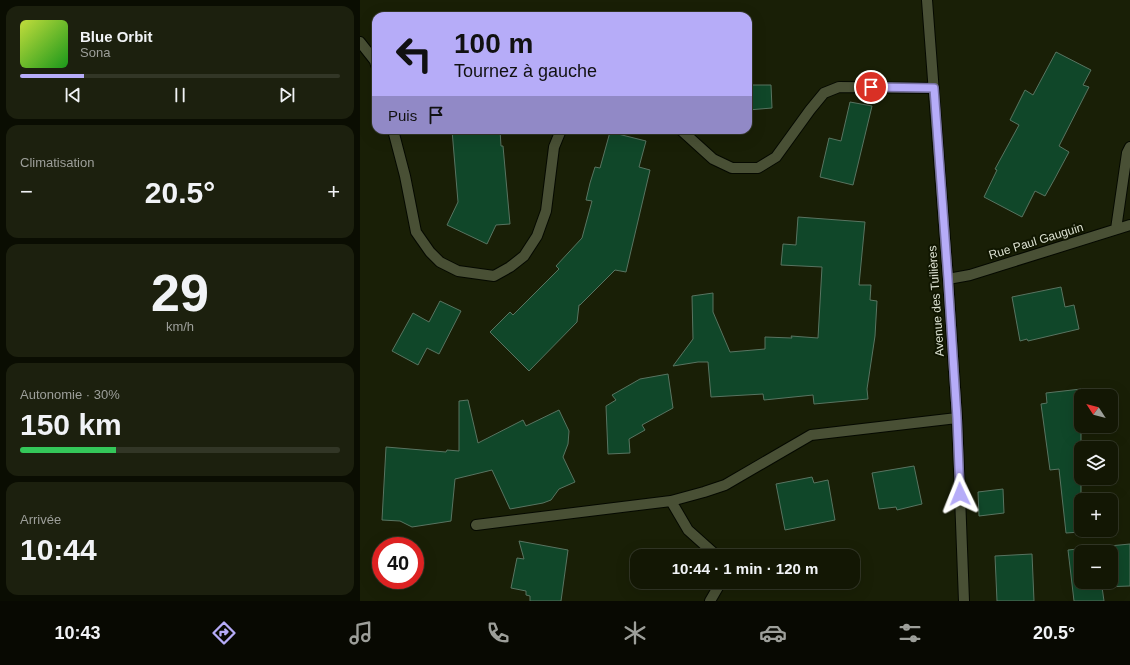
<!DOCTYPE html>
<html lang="fr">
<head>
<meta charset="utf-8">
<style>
  body { margin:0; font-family:Arial,sans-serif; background:#1c200e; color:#f1f3f6; height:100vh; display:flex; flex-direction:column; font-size:15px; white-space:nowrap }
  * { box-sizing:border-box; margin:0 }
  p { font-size:13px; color:#9d9f9a }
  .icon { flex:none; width:22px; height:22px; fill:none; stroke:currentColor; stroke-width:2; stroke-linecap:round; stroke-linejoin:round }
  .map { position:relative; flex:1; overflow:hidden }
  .panel { display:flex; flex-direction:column; gap:6px; padding:6px; background:#0a0d02; width:360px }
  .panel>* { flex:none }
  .guide { position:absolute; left:12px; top:12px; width:380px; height:122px; border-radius:12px; box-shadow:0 4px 16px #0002,0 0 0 1px #323626; background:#b6acf8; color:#111; overflow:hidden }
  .needle { width:26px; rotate:306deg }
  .buttons { position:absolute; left:714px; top:389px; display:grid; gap:8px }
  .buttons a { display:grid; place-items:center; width:44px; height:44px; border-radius:8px; background:#131704; box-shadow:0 4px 16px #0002,0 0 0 1px #323626; font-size:20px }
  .speed { position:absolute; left:12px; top:537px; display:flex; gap:8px; font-size:20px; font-weight:700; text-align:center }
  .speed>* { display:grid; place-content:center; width:52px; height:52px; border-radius:50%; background:#131704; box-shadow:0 4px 16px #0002,0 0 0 1px #323626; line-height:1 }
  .speed .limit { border:6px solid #d22; background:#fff; color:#111 }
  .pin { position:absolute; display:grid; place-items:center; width:34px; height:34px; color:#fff; margin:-17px; border:2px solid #fff; border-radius:50%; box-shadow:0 1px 4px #0007 }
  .me { position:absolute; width:44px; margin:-22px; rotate:358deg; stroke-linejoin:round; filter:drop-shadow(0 0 3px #0008) }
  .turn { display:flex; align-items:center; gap:14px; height:84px; padding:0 16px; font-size:18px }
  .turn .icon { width:52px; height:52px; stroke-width:2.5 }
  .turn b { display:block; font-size:28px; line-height:34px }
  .then { display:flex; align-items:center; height:38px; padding:0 16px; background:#0003; gap:8px; font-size:15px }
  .big { font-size:30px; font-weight:700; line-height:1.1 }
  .panel .tile { flex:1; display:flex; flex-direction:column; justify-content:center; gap:6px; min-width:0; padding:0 14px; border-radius:12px; background:#1c200e }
  .panel .dial { align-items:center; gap:0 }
  .dial b { font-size:52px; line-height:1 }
  .song { display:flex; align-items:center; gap:12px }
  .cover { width:48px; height:48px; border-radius:6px; background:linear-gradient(135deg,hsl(70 70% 55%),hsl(120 70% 35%)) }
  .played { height:4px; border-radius:2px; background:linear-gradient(90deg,#b6acf8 20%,#323626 20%) }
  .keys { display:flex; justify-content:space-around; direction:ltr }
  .heat { display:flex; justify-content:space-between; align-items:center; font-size:22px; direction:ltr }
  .charge { height:6px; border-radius:3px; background:linear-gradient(90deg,#34c759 30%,#323626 0) }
  .trip { position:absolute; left:270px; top:549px; width:230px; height:40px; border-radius:12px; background:#131704; box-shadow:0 4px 16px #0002,0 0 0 1px #323626; font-weight:700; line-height:40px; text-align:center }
  .dock { display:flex; height:64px; justify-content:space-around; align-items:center; background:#080902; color:#9d9f9a }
  .dock .icon { width:28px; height:28px }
  .dock .selected { color:#b6acf8 }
  .dock b { font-size:18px; color:#f1f3f6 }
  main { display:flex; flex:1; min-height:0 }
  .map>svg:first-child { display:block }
  .building { fill:#104729; stroke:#587461; fill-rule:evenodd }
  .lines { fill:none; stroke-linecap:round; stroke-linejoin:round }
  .minor-casing { stroke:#050900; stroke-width:12 }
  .minor { stroke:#495035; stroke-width:10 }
  .route-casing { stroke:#7670a1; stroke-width:10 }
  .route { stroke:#b6acf8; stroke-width:7 }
  .labels { text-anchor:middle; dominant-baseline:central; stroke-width:4; stroke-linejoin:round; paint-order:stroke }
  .street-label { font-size:12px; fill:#dce1d1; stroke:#101600 }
</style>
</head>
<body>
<main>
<section class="panel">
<div class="tile">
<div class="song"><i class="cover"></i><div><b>Blue Orbit</b><p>Sona</p></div></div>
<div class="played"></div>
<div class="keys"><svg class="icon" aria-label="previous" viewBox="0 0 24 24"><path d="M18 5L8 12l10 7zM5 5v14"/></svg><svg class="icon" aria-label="pause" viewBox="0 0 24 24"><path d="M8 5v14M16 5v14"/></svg><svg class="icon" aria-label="next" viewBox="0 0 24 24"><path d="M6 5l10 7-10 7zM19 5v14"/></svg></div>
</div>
<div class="tile"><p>Climatisation</p>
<div class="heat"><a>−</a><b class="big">20.5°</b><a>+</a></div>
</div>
<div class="tile dial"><b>29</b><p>km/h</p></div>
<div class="tile"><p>Autonomie · 30%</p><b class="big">150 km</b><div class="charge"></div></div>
<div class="tile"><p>Arrivée</p><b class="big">10:44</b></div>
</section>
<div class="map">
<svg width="770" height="601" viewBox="0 0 770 601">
  <rect width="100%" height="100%" fill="#191f06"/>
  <path class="building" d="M696 52 731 70 723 85 729 87 699 146 709 152 694 180 685 196 675 191 662 217 624 197 637 170 635 169 659 125 650 120 665 90 673 95Z
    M388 85H411L412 108 388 110Z
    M490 102 512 106 493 185 460 177 469 138 481 141Z
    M92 130H140L141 146H143L150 224 136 225 127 244 87 225 98 202Z
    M250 132 286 141 279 167 290 170 266 272 255 270 220 305H219L217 322 169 371 130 332 150 312 153 315 199 269 196 266 222 238 232 201 226 200 230 183 235 167 240 168Z
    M438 217 505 222 499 285H511L510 300 517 301 515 336 507 389 508 399 454 404 453 395 404 400 403 394 351 397 348 362H338L313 366 333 339 332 296 353 293V312L370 352 405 349V337L432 338 431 336 458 338 462 267 421 265 423 244 436 245Z
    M701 287 705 307 714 305 719 329 668 341 667 339 660 341 652 297Z
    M80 301 101 311 79 354 67 348 58 365 32 351 53 313 69 322Z
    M308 374 313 408 282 425 285 430 269 439 270 453 248 454 246 406 256 400 252 395 280 379Z
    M721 389V532L706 533 699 469 690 470 681 404 687 403 686 393Z
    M108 400 118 443 163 420 166 426 199 410 209 431 208 444 203 457 215 482 199 489 191 500 183 503 150 509 132 470 95 479 91 521 52 527 40 521 22 520 26 447 86 452 87 450 99 451V401Z
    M554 466 562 504 537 510 536 507 519 509 512 473Z
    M452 477 454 483 468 480 475 520 425 530 416 484Z
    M643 489 644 513 619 516 618 492Z
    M159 541 208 550 201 601H170V596L166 595V591L151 588 157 558 164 559Z
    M770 544V586L742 587 744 601H714L708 550ZM721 552H751V582H721Z
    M672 554 674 601H637L635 556Z"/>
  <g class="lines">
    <g class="minor-casing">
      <path id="minor" d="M567 0 588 279 597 418 604 601
        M0 42 15 61 16 65
        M33 130 45 176 56 232 70 252 80 262 98 271 134 276 150 267 164 256 177 236 186 211 194 147 201 130
        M321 130 353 159 372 168H398L416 157 450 110 464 93 479 87 574 88
        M756 229 767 153 770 147
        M588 279 610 275 770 225
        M311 501 328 530 357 556
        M116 525 311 501 344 492 365 485 451 435 597 418
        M350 601 361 582"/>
    </g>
    <use href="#minor" class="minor"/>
  </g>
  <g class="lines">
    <g class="route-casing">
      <path id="route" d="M511 87 574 88 588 279 597 418 600 494"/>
    </g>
    <use href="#route" class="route"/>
  </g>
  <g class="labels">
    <g class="street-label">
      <text transform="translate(676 241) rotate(-17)">Rue Paul Gauguin</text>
      <text transform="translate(576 301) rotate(-94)">Avenue des Tuilières</text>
    </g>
  </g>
</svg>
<div class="buttons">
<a><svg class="needle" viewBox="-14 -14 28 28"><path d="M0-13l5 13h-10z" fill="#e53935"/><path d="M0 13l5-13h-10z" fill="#9d9f9a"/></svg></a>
<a><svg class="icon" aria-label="layers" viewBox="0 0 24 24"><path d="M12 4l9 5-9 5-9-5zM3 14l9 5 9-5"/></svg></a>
<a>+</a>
<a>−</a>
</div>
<div class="speed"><div class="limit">40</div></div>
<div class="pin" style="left:511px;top:87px;background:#d93025"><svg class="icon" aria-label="arrive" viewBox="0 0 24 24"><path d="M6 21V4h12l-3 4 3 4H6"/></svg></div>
<svg class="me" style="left:600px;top:494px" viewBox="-20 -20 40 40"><path d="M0-17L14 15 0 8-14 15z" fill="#b6acf8" stroke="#fff" stroke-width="4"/></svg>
<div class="trip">10:44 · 1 min · 120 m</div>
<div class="guide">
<div class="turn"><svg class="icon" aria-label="left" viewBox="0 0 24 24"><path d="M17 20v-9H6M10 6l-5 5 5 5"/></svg><div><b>100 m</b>Tournez à gauche</div></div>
<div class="then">Puis<svg class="icon" aria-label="arrive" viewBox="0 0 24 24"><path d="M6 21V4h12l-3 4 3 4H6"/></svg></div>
</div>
</div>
</main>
<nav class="dock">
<b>10:43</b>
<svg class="icon selected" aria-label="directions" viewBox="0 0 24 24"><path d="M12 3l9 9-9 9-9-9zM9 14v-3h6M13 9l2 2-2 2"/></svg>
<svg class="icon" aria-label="music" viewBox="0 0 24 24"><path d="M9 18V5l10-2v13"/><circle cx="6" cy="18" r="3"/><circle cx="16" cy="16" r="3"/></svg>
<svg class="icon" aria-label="phone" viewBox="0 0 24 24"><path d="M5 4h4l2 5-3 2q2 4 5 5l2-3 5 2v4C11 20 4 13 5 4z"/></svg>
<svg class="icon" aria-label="climate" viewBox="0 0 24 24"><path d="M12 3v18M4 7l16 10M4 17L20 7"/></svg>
<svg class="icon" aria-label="car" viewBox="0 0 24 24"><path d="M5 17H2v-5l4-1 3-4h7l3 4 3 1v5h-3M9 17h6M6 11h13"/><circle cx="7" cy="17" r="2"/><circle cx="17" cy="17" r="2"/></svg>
<svg class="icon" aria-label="filters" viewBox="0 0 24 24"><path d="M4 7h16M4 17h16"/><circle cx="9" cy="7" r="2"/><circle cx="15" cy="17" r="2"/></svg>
<b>20.5°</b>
</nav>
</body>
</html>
